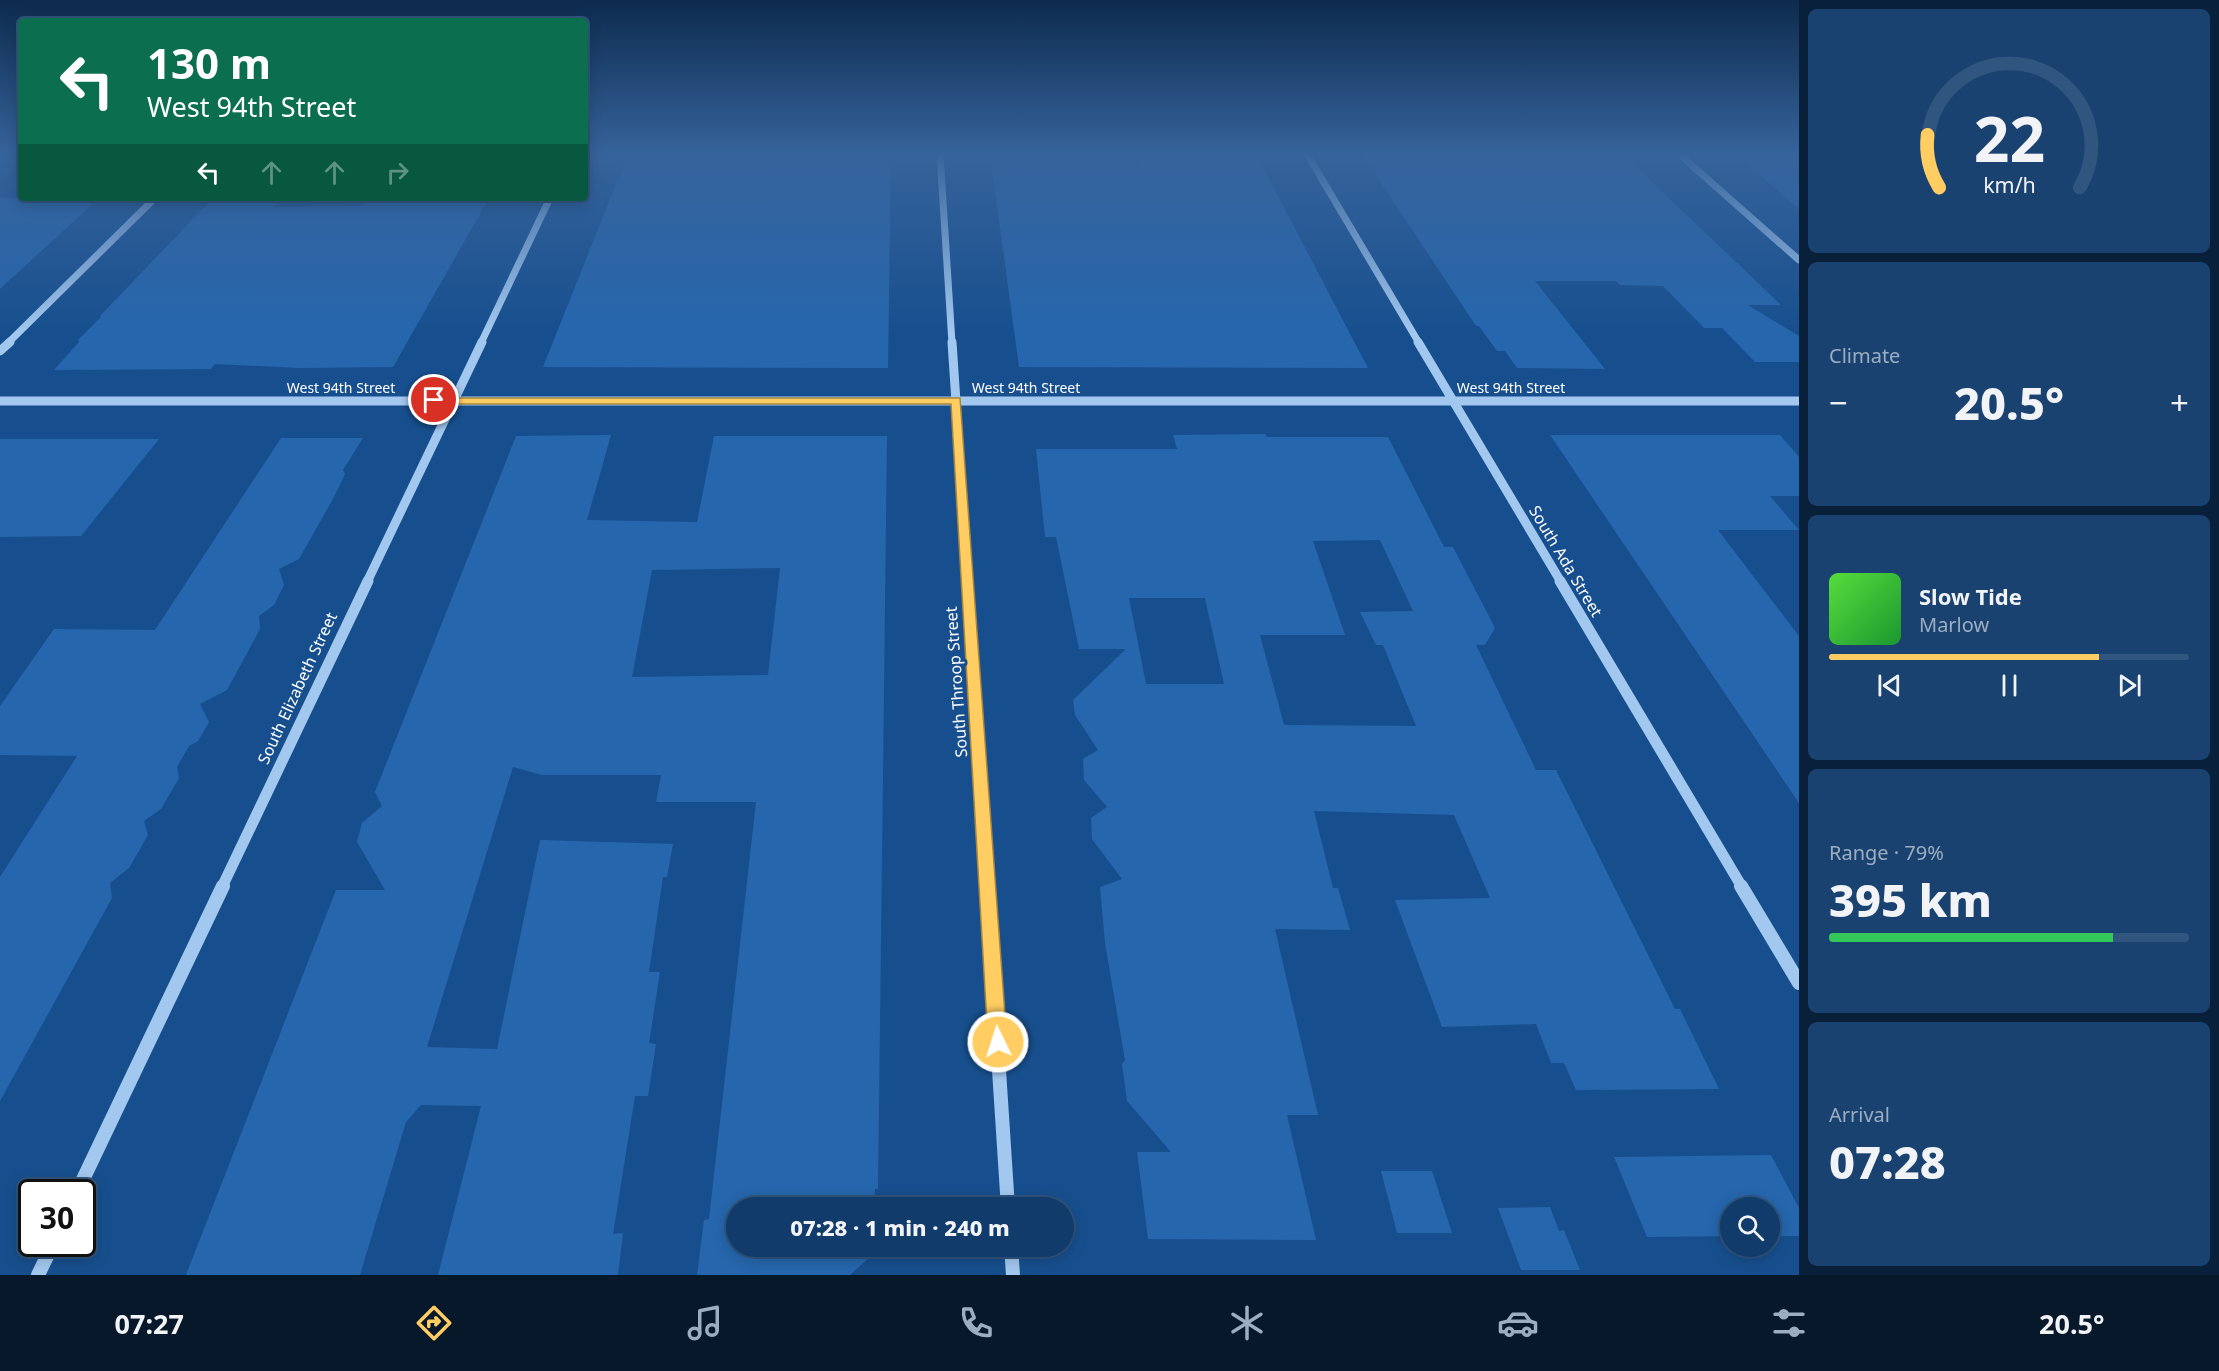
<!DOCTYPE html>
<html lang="en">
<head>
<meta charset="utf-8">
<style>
  body { margin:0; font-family:"Noto Sans",sans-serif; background:#1a4270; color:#f1f3f6; height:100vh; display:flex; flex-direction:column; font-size:22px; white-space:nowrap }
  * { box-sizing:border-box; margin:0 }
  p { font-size:20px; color:#9cadc1 }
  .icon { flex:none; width:33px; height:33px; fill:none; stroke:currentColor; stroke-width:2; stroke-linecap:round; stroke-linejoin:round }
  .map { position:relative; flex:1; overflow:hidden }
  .sheet { display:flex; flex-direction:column; gap:9px; padding:9px; background:#09203a; width:420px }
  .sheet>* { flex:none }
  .guide { position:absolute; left:18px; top:18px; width:570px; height:183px; border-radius:6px; box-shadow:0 3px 15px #0003,0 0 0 2px #30557e; background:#0b6e4f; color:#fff; overflow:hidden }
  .buttons { position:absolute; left:1720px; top:1197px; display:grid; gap:12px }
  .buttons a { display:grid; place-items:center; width:60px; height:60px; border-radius:50%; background:#113b6a; box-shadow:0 3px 15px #0003,0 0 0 2px #30557e; font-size:30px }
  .speed { position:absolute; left:18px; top:1179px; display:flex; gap:12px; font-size:30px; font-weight:700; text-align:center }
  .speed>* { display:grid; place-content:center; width:78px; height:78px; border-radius:50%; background:#113b6a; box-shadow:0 3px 15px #0003,0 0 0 2px #30557e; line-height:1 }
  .speed .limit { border:3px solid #111; border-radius:9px; background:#fff; color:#111 }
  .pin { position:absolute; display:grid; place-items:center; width:51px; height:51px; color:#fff; margin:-26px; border:3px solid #fff; border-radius:50%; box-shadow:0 2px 6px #0007 }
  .me { position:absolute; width:66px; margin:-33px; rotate:356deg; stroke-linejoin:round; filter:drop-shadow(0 0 4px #0008) }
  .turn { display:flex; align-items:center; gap:21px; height:126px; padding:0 30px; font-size:27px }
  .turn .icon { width:78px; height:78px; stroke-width:2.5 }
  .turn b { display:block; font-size:42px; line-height:51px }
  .lanes { display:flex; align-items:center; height:57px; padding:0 30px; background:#0003; justify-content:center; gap:30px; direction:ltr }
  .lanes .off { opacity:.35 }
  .big { font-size:45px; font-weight:800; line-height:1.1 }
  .sheet .card { flex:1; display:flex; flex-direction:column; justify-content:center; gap:9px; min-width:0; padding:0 21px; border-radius:9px; background:#1a4270 }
  .sheet .dial { align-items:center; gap:0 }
  .dial svg { height:156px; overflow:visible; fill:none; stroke:#30557e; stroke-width:7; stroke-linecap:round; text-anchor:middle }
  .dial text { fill:#f1f3f6; stroke:none }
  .song { display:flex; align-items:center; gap:18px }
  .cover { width:72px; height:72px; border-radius:9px; background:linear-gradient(135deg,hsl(110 70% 55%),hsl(130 70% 35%)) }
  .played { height:6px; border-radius:3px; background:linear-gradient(90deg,#ffcd61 75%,#30557e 75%) }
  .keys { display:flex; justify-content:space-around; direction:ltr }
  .heat { display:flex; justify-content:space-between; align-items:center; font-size:33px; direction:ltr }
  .charge { height:9px; border-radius:4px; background:linear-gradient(90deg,#34c759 79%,#30557e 0) }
  .trip { position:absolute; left:726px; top:1197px; width:348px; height:60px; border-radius:30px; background:#113b6a; box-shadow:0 3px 15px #0003,0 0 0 2px #30557e; font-weight:800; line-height:60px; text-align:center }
  .tabs { display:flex; height:96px; justify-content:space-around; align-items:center; background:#07182a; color:#9cadc1 }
  .tabs .icon { width:42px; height:42px }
  .tabs .selected { color:#ffcd61 }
  .tabs b { font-size:27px; color:#f1f3f6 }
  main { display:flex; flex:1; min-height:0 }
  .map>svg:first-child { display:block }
  .building { fill:#2666ad; fill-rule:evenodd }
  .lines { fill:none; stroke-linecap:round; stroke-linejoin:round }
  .minor-far3 { stroke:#a3c8ef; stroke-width:7 }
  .minor-far2 { stroke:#a3c8ef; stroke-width:9 }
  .minor-far1 { stroke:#a3c8ef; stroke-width:11 }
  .minor { stroke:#a3c8ef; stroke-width:14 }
  .route { fill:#ffcd61; stroke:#a6853f; stroke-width:1.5 }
  .labels { text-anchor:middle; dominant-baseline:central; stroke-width:6; stroke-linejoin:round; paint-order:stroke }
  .far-street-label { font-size:14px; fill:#fff; stroke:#174f8e }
  .street-label { font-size:16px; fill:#fff; stroke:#174f8e }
</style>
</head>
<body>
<main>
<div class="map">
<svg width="1799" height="1275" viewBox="0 0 1799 1275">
  <rect width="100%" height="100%" fill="#174f8e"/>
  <path class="building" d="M628 154 825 159V154H891L888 368 543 367Z
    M990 154H1057L1059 164H1141L1138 156 1256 154 1368 368 1019 367Z
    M1362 154H1619L1628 159 1781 305H1748L1799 336V362H1755L1722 328H1704L1663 286 1620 285 1616 281H1535L1605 369 1517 368 1505 351H1497L1479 326H1476Z
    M1736 154H1799V209Z
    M0 198H99L0 289Z
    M213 198H282L274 207 363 206 367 201 418 202 421 198H489L393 367 300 368 215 364 211 369 54 370 79 342 78 340 101 317 100 316Z
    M1265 434 1267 437H1388L1444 547H1453L1495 628 1485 645H1476L1536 770H1556L1675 1009H1680L1719 1089 1576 1090 1564 1063H1551L1536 1024 1442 1027 1395 900 1490 898 1454 815 1314 811 1333 888H1338L1350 930 1275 929 1318 1115H1287L1316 1240 1148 1239 1137 1152H1171L1127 1101 1122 1064 1125 1060 1105 943 1100 887 1122 879 1092 839 1091 818 1107 807 1084 780 1083 759 1098 750 1075 715 1073 700 1126 649H1079L1056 537H1045L1036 449H1177L1173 435ZM1380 540 1413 611 1360 612 1376 645H1383L1416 726 1284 725 1260 635H1345L1313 541ZM1129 598H1205L1224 684H1146Z
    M611 435 587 520 697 522 714 436H887L878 1189H875L874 1208H736V1246H873V1254L850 1275H697L704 1220 709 1219 756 802H656L661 775H542L513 767 427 1047 497 1049 540 840 673 844 667 877H663L649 972H660L649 1043 656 1044 648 1096H635L613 1234 623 1233 618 1275H438L481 1106 421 1105 406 1122 360 1275H186L336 890H385L357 842 362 823 382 806 375 792 516 436ZM780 568 768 675 632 677 652 570Z
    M1550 435H1780L1799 457V496H1770L1799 530H1718L1799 636V803Z
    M281 438H363L343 470 345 474 334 497 299 559 279 569 284 585 274 605 259 616 260 629 227 690 200 704 209 722 198 741 189 746 177 767 179 778 161 809 144 821 148 835 129 868 110 883 112 898 0 1101V877L77 756 0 755V706L54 629 155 630Z
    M0 439H159L81 536 0 537Z
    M1771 1155 1799 1208V1236H1770V1208H1731V1236L1647 1237 1614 1157Z
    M1381 1171H1432L1452 1233H1397Z
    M1550 1207 1559 1231 1564 1230 1580 1270H1521L1498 1208Z"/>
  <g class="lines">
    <path class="minor-far3" d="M940 154 952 343
      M1307 154 1419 343
      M1679 154 1799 260
      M8 343 155 198
      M481 343 550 198"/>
    <path class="minor-far2" d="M952 342 968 582
      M1418 342 1561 582
      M0 351 10 342
      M0 401H1799
      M367 582 482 342"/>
    <path class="minor-far1" d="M968 581 987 887
      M1560 581 1742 887
      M222 887 368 581"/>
    <path class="minor" d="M987 886 1008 1208
      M1741 886 1799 983
      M77 1192 223 886
      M1011 1246 1013 1275
      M38 1275 53 1244"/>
  </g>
  <linearGradient id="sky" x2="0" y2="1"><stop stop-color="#0d2b4e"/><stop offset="0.46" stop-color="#36639b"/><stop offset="1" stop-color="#36639b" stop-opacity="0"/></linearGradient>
  <rect width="1799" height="333" fill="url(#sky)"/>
  <path class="route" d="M430 398H960L1007 1042 1004 1049 998 1052 991 1049 988 1042 951 404H434L430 403Z"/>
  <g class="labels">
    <g class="far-street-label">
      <text x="341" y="387">West 94th Street</text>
      <text x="1026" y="387">West 94th Street</text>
      <text x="1511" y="387">West 94th Street</text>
    </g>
    <g class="street-label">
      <text transform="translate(1566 561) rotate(59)">South Ada Street</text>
      <text transform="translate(956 682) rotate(-94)">South Throop Street</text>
      <text transform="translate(297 688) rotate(-65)">South Elizabeth Street</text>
    </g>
  </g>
</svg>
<div class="buttons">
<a><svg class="icon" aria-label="search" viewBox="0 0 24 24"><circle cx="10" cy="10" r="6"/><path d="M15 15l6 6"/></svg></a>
</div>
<div class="speed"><div class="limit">30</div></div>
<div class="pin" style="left:434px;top:400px;background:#d93025"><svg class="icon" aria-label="arrive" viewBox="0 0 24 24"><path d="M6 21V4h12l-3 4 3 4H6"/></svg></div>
<svg class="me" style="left:998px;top:1042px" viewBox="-20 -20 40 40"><circle r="17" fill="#ffcd61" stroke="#fff" stroke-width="3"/><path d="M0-11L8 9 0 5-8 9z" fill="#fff"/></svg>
<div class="trip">07:28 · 1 min · 240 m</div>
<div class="guide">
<div class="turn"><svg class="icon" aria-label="left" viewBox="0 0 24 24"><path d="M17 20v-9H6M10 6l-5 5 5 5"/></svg><div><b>130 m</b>West 94th Street</div></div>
<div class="lanes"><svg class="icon" aria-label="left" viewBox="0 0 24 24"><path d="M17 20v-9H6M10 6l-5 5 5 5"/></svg><svg class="icon off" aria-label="ahead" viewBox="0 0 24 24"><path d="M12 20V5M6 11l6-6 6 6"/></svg><svg class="icon off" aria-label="ahead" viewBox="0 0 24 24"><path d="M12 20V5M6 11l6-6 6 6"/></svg><svg class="icon off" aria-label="right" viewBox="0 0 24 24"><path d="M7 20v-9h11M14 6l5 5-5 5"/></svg></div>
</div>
</div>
<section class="sheet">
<div class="card dial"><svg viewBox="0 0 100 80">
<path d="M14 69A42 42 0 1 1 86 69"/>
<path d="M14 69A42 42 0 0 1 8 42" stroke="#ffcd61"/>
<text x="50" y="56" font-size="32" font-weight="700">22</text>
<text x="50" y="72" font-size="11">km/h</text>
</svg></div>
<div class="card"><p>Climate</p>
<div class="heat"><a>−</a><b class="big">20.5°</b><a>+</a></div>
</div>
<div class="card">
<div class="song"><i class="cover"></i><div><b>Slow Tide</b><p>Marlow</p></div></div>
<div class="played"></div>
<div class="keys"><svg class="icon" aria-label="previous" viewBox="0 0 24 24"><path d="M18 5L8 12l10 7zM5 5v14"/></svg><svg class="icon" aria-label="pause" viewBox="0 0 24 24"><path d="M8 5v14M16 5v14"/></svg><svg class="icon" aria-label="next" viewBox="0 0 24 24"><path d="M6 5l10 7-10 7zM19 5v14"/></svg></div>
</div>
<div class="card"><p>Range · 79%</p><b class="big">395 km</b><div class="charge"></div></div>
<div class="card"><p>Arrival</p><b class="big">07:28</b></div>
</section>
</main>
<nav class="tabs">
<b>07:27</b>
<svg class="icon selected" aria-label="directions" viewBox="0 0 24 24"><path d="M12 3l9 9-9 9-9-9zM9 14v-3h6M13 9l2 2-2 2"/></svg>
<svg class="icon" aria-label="music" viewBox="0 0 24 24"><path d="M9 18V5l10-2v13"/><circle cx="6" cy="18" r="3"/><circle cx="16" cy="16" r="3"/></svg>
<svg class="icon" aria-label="phone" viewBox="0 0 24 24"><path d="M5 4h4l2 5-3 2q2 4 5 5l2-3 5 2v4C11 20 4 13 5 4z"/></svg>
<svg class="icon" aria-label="climate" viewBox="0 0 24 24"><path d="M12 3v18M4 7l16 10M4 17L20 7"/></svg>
<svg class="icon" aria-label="car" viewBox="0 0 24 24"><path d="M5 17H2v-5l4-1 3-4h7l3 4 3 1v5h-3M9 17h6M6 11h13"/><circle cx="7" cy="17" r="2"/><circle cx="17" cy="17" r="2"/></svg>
<svg class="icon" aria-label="filters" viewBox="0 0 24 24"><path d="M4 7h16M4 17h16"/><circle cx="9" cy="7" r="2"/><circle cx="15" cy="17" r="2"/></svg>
<b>20.5°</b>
</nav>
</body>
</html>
